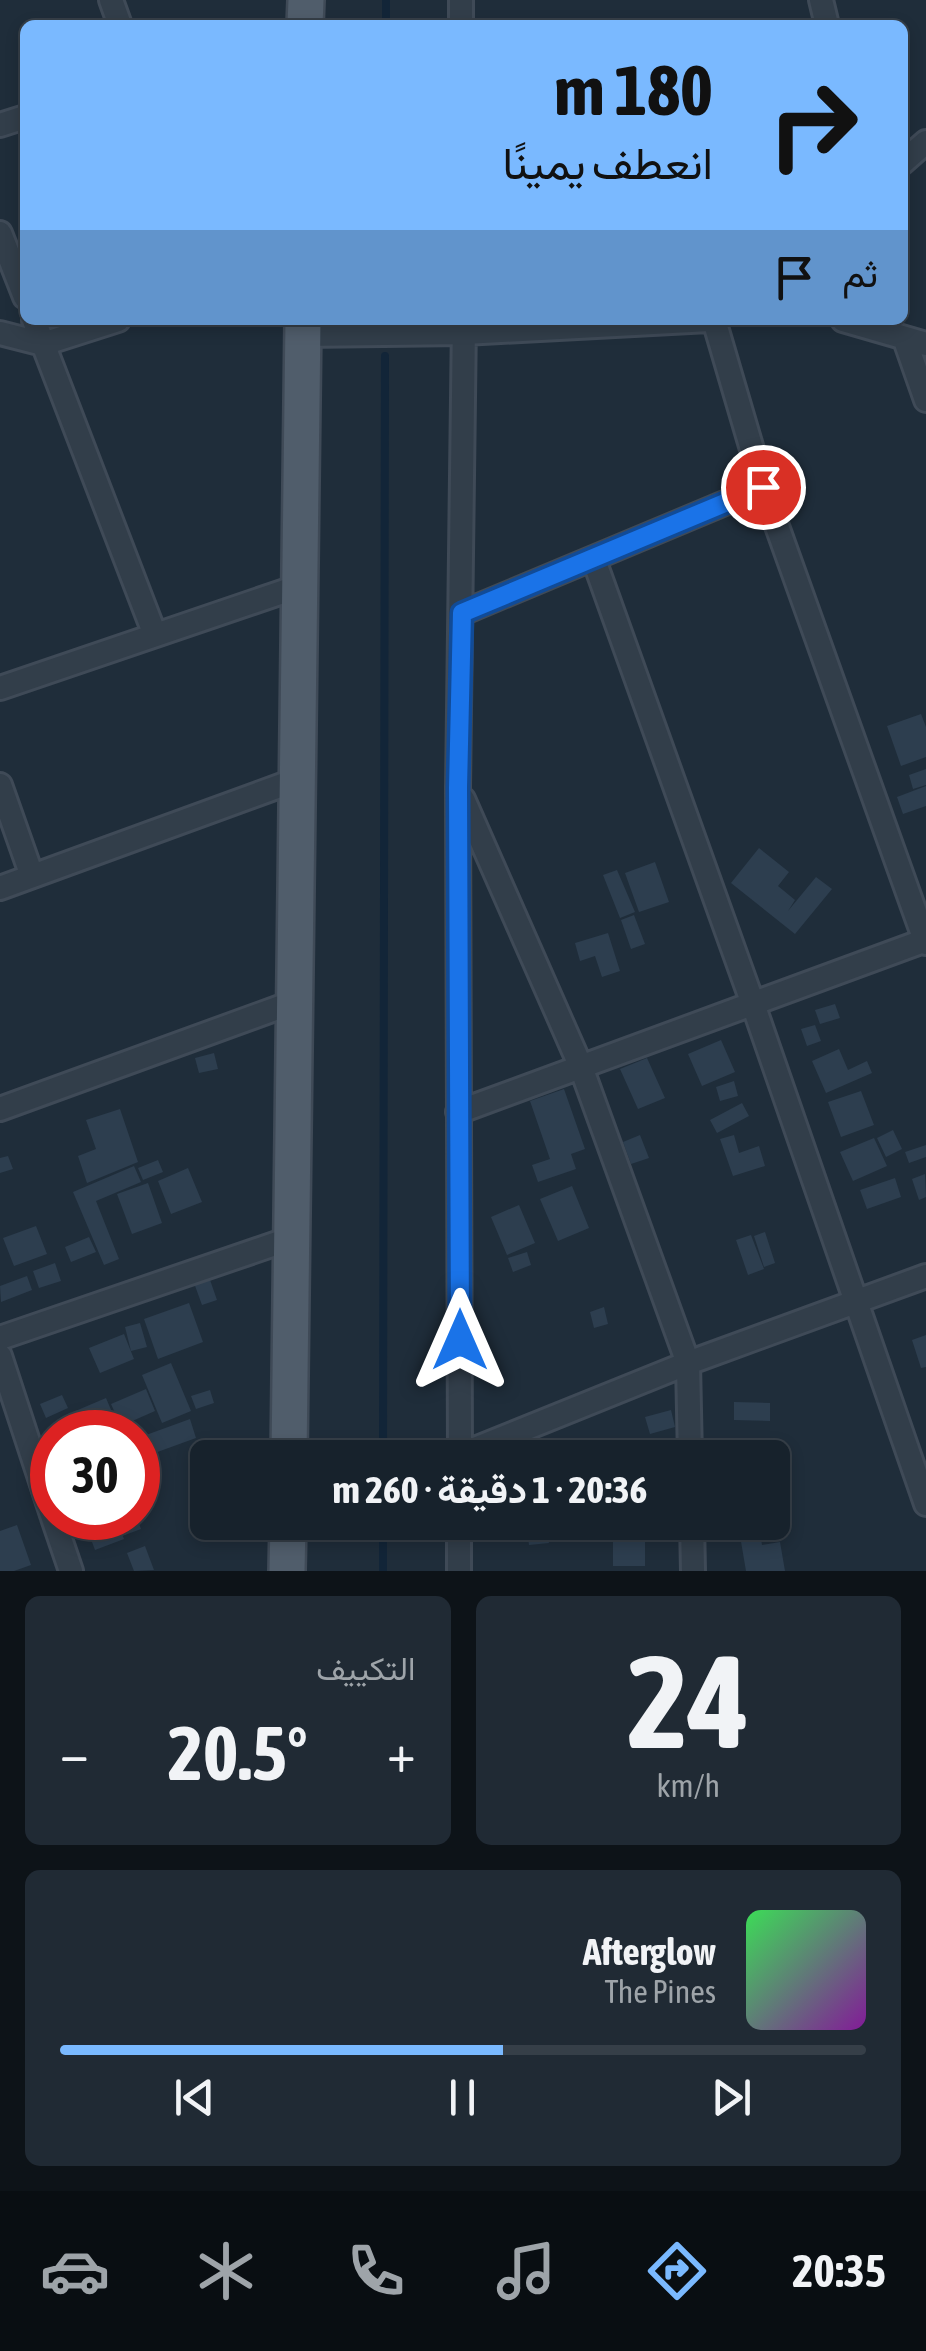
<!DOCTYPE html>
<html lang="ar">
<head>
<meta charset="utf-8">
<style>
  body { margin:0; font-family:"Asap Condensed",Vazirmatn,sans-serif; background:#202a34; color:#f1f3f6; direction:rtl; height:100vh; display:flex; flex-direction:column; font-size:38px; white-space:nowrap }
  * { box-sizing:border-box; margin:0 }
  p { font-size:32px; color:#9ea4a9 }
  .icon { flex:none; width:55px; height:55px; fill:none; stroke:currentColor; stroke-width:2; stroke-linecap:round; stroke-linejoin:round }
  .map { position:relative; height:1571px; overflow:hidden; direction:ltr }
  .side { display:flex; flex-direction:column; gap:25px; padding:25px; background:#0d1318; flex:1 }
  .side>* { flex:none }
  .hud { position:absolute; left:20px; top:20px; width:888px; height:305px; border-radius:15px; box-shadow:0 5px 15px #0003,0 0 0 2px #363f48; direction:rtl; background:#7ab9ff; color:#111; overflow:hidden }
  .speed { position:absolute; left:30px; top:1410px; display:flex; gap:20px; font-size:50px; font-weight:700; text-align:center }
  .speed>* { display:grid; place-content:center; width:130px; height:130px; border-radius:50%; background:#17222c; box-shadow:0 5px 15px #0003,0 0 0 2px #363f48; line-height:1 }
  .speed .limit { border:15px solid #d22; background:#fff; color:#111 }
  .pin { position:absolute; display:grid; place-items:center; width:85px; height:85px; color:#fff; margin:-42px; border:5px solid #fff; border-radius:50%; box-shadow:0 2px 10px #0007 }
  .me { position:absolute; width:110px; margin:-55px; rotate:0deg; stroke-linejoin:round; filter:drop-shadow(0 0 8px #0008) }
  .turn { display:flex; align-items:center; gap:35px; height:210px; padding:0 30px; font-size:45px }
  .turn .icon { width:130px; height:130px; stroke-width:2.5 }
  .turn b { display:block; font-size:70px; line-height:85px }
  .then { display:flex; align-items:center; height:95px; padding:0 30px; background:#0003; gap:20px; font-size:38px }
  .big { font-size:75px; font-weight:700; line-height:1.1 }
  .side .tile { flex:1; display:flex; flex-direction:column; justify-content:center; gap:15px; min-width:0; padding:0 35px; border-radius:15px; background:#202a34 }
  .side .dial { align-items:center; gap:0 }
  .dial b { font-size:130px; line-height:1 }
  .song { display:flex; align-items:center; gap:30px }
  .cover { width:120px; height:120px; border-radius:15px; background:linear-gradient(135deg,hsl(130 70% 55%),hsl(290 70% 35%)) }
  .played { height:10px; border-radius:5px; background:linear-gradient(90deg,#7ab9ff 55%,#363f48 55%) }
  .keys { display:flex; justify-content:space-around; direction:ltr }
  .heat { display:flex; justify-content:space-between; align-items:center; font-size:55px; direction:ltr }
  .side .tiles { flex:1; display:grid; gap:25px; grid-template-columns:1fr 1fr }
  .tile:last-child { grid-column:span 2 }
  .trip { position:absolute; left:190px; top:1440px; width:600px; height:100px; border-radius:15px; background:#17222c; box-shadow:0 5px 15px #0003,0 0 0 2px #363f48; font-weight:700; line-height:100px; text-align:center; direction:rtl }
  .dock { display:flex; height:160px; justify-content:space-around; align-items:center; background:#090e12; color:#9ea4a9 }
  .dock .icon { width:70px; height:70px }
  .dock .current { color:#7ab9ff }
  .dock b { font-size:45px; color:#f1f3f6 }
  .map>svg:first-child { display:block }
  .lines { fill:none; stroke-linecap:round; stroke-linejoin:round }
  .stream { stroke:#122538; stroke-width:8 }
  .building { fill:#2d3e4f }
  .minor-casing { stroke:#3f4a57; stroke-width:28 }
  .primary-casing { stroke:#3f4a57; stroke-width:40 }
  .minor { stroke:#323e4a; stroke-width:22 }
  .primary { stroke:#505d6b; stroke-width:35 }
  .route-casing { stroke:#114b97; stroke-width:25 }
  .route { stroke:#1a73e8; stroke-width:18 }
</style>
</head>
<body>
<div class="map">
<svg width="926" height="1571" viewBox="0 0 926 1571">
  <rect width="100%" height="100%" fill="#1f2d3a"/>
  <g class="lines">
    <path class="stream" d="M386 25V0
      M383 1445 385 356
      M383 1571V1522"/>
  </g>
  <path class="building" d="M921 714 926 727V757L901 766 887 726Z
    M926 769V785L913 789 909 775Z
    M926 786V806L903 814 897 797Z
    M759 848 789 872 778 886 795 900 788 911 816 877 832 889 795 934 731 883Z
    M655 862 669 902 639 912 625 873Z
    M617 870 635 912 620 918 603 875Z
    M634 915 645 944 631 949 621 920Z
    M608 933 620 971 602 977 595 956 580 961 575 943Z
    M835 1004 840 1018 820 1024 815 1010Z
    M815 1025 821 1041 807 1046 801 1029Z
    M721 1040 735 1072 702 1086 688 1054Z
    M839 1049 848 1070 867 1061 872 1073 826 1093 812 1061Z
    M214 1053 218 1069 199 1073 195 1058Z
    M647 1058 665 1098 638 1109 620 1069Z
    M734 1081 738 1096 720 1101 716 1087Z
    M564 1089 585 1149 571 1154 576 1169 538 1182 532 1165 550 1159 530 1101Z
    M861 1091 874 1125 841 1137 828 1102Z
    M742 1103 749 1116 717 1133 710 1120Z
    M120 1109 138 1162 87 1183 78 1156 96 1149 86 1120Z
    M893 1130 902 1149 886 1157 877 1138Z
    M640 1135 649 1158 631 1164 623 1142Z
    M734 1135 739 1153 759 1146 765 1166 733 1176 720 1139Z
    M874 1138 887 1166 853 1181 840 1152Z
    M926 1145V1157L909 1163 905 1152Z
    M8 1156 13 1169 0 1173V1158Z
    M158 1160 163 1172 143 1180 138 1168Z
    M134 1166 141 1182 96 1201 119 1259 104 1265 73 1192Z
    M188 1168 202 1202 171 1214 158 1181Z
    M925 1174 926 1197 919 1200 912 1179Z
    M895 1178 901 1197 867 1209 860 1190Z
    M148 1183 162 1223 132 1234 117 1194Z
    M572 1186 589 1228 558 1241 540 1199Z
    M519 1205 535 1243 507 1255 491 1217Z
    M36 1226 47 1254 14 1266 3 1238Z
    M765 1232 775 1263 764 1267 754 1236Z
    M751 1235 764 1269 748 1275 736 1240Z
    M89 1237 96 1252 71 1262 65 1247Z
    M527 1252 531 1265 513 1272 508 1258Z
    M55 1263 61 1281 39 1288 33 1271Z
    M27 1276 32 1290 1 1302 0 1286Z
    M209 1277 217 1300 202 1305 194 1283Z
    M189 1303 203 1342 158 1359 144 1319Z
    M604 1307 608 1324 594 1328 590 1312Z
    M140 1323 147 1347 131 1351 125 1327Z
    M124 1334 134 1359 100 1373 89 1348Z
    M926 1335V1367L921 1368 912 1340Z
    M171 1363 191 1411 162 1423 142 1375Z
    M146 1389 155 1411 121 1426 111 1404Z
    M210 1390 214 1403 196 1409 191 1396Z
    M62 1395 68 1408 46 1418 40 1404Z
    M106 1398 120 1431 82 1432 73 1412Z
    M734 1402 770 1403V1421L734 1420Z
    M671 1410 675 1427 650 1434 645 1417Z
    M190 1419 196 1438 152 1454 146 1435Z
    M526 1443 528 1458H509L507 1446Z
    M189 1506H208V1521H188Z
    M83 1518H116L124 1539 95 1550Z
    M119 1518H137L141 1529 125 1535Z
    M526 1522H546L549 1543 529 1545Z
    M613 1522H645V1566H613Z
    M17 1525 31 1565 14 1571H0V1531Z
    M759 1526 762 1545 780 1542 785 1571H746L739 1530Z
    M145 1546 154 1570 134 1571 127 1553Z"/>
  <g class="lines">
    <g class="minor-casing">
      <path id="minor" d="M111 0 120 25
        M461 0V25
        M821 0 827 25
        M0 125 25 117
        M902 163 926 142
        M0 233 25 297
        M34 320 155 635
        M714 320 763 487 926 943
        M843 320 926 344
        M0 333 43 344 118 320
        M303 335 464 333 709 320
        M905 340 926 400
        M594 560 753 1004 926 1504
        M462 613 763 487
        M0 688 300 586
        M0 785 32 876
        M463 799 581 1067 688 1363 690 1458
        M0 888 296 780
        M0 1109 294 1002
        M458 1112 926 940
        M0 1338 292 1238
        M0 1356 52 1515
        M444 1458 460 1455 688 1363 926 1276
        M460 1458 458 788 464 320
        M53 1518 71 1571
        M692 1522 693 1571
        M459 1571V1522"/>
    </g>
    <g class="primary-casing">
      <path id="primary" d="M305 25 306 0
        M289 1458 303 320
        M287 1571 288 1522"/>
    </g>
    <use href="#minor" class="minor"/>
    <use href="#primary" class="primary"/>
  </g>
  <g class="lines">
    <g class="route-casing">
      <path id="route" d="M460 1340 458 788 462 613 763 487"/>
    </g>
    <use href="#route" class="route"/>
  </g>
</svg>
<div class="speed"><div class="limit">30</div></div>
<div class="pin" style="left:763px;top:487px;background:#d93025"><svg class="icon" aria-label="arrive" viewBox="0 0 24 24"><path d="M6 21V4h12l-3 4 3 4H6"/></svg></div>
<svg class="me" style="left:460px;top:1340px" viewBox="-20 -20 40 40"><path d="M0-17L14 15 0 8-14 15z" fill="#1a73e8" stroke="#fff" stroke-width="4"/></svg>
<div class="trip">20:36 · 1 دقيقة · 260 m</div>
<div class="hud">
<div class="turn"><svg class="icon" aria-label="right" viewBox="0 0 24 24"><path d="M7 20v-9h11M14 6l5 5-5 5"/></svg><div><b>180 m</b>انعطف يمينًا</div></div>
<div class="then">ثم<svg class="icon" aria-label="arrive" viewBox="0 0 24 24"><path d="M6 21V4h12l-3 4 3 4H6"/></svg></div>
</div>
</div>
<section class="side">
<div class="tiles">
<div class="tile dial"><b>24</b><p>km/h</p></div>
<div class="tile"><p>التكييف</p>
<div class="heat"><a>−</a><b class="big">20.5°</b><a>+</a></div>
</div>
<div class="tile">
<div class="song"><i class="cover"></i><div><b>Afterglow</b><p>The Pines</p></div></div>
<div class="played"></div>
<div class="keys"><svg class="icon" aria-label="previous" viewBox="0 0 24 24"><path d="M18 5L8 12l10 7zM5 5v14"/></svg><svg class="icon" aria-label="pause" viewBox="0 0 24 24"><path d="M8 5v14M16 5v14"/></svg><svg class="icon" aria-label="next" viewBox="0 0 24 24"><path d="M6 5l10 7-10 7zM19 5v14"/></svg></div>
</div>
</div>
</section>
<nav class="dock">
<b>20:35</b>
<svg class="icon current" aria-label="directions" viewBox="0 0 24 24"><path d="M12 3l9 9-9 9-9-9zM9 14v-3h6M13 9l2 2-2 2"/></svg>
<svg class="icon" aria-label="music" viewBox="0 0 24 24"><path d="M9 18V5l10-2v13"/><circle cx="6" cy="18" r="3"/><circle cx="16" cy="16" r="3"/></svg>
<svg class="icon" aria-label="phone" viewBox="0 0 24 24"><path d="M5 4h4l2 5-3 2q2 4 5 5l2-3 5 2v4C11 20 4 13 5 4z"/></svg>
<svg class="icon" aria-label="climate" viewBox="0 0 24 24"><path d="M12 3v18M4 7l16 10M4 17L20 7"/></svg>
<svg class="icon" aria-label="car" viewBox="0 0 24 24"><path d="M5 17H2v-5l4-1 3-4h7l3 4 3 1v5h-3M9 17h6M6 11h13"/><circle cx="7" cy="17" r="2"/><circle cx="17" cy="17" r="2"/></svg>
</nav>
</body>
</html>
